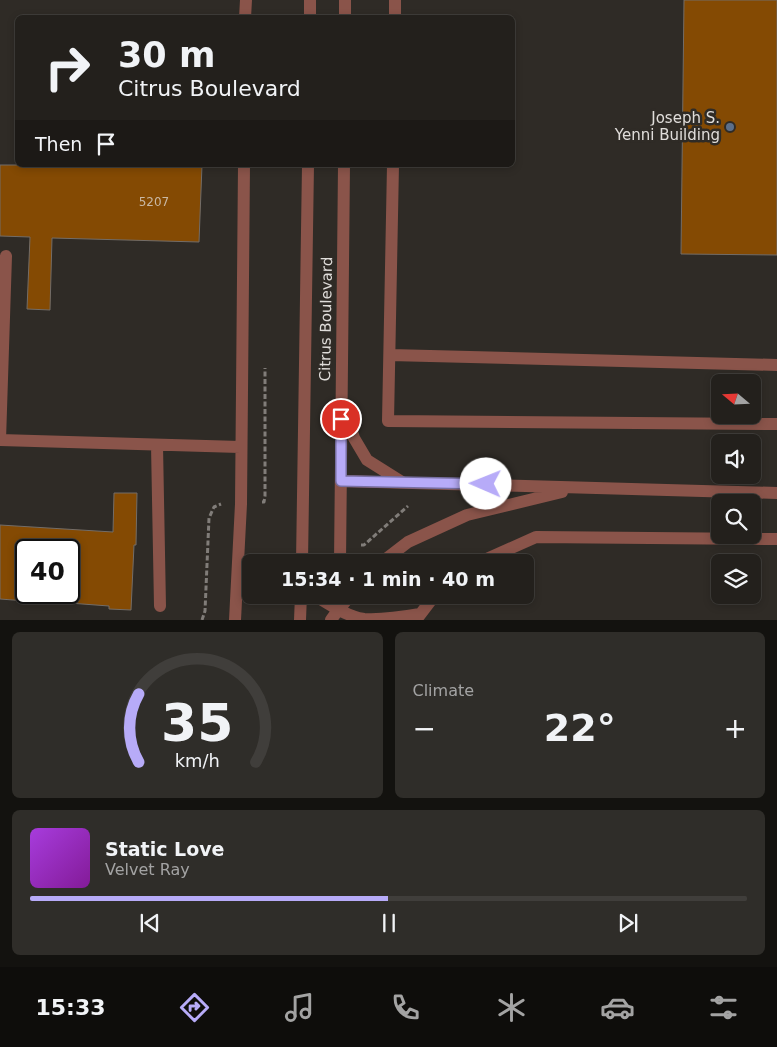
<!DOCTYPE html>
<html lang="en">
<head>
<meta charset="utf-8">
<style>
  body { margin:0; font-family:"DejaVu Sans",sans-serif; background:#2f2d29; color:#f1f3f6; height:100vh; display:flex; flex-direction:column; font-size:19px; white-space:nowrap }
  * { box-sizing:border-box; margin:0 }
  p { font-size:16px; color:#a3a3a3 }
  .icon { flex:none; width:28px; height:28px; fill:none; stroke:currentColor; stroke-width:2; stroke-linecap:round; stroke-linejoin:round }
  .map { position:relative; height:620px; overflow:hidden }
  .sheet { display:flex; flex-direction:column; gap:12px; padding:12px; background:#13120f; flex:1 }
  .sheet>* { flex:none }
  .banner { position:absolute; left:15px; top:15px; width:500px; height:152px; border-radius:8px; box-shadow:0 2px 8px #0003,0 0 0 1px #403e3b; background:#23201c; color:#f1f3f6; overflow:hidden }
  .needle { width:32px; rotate:289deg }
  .controls { position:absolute; left:711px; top:374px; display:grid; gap:10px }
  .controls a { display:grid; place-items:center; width:50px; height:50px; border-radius:8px; background:#23201c; box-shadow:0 2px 8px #0003,0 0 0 1px #403e3b; font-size:25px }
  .speed { position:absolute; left:15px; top:539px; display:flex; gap:10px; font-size:25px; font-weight:700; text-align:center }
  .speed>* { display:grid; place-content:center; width:65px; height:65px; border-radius:50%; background:#23201c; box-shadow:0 2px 8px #0003,0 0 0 1px #403e3b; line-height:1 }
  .speed .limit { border:2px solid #111; border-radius:8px; background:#fff; color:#111 }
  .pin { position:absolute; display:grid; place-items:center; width:42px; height:42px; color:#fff; margin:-21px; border:2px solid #fff; border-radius:50%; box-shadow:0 1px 5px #0007 }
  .me { position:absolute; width:55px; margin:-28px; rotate:271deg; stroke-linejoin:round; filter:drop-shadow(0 0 4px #0008) }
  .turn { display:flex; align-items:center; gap:18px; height:105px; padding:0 20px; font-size:22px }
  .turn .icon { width:65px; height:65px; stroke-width:2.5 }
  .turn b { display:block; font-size:35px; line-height:42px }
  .then { display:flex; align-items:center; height:48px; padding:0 20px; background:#0003; gap:10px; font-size:19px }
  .big { font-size:38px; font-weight:600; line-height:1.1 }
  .sheet .card { flex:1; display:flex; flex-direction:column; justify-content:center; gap:8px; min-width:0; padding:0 18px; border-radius:8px; background:#2f2d29 }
  .sheet .dial { align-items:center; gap:0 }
  .dial svg { height:130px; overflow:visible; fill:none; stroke:#403e3b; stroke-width:7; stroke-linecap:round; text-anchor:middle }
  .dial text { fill:#f1f3f6; stroke:none }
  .song { display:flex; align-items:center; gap:15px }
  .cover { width:60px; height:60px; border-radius:8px; background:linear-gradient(135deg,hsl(280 70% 55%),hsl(290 70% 35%)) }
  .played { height:5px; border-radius:2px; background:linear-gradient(90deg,#b7abf8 50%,#403e3b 50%) }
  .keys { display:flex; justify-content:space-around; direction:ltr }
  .heat { display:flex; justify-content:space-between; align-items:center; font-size:28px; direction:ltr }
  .sheet .tiles { flex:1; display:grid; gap:12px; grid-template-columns:1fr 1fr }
  .card:last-child { grid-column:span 2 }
  .trip { position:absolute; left:242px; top:554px; width:292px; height:50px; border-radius:8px; background:#23201c; box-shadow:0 2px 8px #0003,0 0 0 1px #403e3b; font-weight:600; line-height:50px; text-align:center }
  .tabs { display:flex; height:80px; justify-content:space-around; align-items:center; background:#0e0d0b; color:#a3a3a3 }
  .tabs .icon { width:35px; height:35px }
  .tabs .on { color:#b7abf8 }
  .tabs b { font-size:22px; color:#f1f3f6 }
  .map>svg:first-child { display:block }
  .building { fill:#844a03; stroke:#736d68 }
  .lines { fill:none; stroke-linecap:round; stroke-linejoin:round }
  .path { stroke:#817d79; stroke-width:3; stroke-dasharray:5 2.5; stroke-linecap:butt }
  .service { stroke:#8a544a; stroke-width:12 }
  .tertiary { stroke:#8a544a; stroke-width:12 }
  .route-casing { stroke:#776fa1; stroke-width:12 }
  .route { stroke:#b7abf8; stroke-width:9 }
  .service-dot { fill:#5c6f8a; stroke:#2f2b26; stroke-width:2 }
  .labels { text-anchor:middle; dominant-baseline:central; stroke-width:5; stroke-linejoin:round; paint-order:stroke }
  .number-label { font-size:12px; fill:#c9b8a4 }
  .poi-label { font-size:15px; fill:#e0ddda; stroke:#2f2b26; text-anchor:end }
  .street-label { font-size:15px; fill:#e0ddda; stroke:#2f2b26 }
</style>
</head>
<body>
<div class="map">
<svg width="777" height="620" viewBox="0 0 777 620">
  <rect width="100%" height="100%" fill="#2f2b26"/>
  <path class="building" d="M684 0H777V255L681 254Z
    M0 165H202L199 242 52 238 50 310 27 309 30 237 0 236Z
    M114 493H137L136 545H134L131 610 109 609V606L69 603V550H26V601L0 599V525L113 532Z"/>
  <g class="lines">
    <path class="path" d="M262 502H264L265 496V368
      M361 545H364L408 506
      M202 620 205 611 209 518 214 507 221 504"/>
    <path class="service" d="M245 18 246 0
      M395 18V0
      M393 165 388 421 777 424
      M390 355 777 365
      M0 440 240 447
      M0 440 6 256
      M157 445 160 606
      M235 620 241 504 244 165"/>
    <path class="tertiary" d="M310 18V0
      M345 18V0
      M345 411 354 438 367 460 402 482
      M341 481 777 493
      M302 562 308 165
      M340 562 344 165
      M382 562 408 542 467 515 562 492
      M480 562 536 537 777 539
      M314 595C329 604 346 616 364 619 382 620 403 617 420 614
      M300 620 301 595
      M331 620 338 610 351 595
      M416 620 435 595"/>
  </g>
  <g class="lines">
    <g class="route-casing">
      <path id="route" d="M341 419V481L486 484"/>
    </g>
    <use href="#route" class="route"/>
  </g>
  <circle class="service-dot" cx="730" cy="127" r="5"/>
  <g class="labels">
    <g class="number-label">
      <text x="154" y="202">5207</text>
    </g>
    <g class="poi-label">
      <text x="720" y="118">Joseph S.<tspan x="720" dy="17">Yenni Building</tspan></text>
    </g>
    <g class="street-label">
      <text transform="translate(326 319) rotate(-89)">Citrus Boulevard</text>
    </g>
  </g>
</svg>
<div class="controls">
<a><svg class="needle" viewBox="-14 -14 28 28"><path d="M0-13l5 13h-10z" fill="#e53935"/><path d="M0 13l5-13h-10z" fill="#a3a3a3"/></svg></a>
<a><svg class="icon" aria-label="sound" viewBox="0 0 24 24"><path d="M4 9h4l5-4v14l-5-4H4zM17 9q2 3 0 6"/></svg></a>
<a><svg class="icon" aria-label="search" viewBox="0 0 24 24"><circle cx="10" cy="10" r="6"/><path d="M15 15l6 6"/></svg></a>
<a><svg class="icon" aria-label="layers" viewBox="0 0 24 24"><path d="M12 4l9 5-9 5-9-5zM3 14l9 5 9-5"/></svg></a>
</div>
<div class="speed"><div class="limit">40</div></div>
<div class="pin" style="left:341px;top:419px;background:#d93025"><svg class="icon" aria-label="arrive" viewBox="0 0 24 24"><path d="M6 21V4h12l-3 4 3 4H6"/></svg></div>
<svg class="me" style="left:486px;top:484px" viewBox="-20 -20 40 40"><circle r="19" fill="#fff"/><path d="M0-13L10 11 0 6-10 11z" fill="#b7abf8"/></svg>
<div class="trip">15:34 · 1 min · 40 m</div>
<div class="banner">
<div class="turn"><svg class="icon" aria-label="right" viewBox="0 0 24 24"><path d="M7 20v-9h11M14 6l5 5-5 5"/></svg><div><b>30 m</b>Citrus Boulevard</div></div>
<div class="then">Then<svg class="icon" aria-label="arrive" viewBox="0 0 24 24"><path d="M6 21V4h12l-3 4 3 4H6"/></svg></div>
</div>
</div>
<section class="sheet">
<div class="tiles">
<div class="card dial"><svg viewBox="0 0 100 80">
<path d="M14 69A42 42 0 1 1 86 69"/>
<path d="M14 69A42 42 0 0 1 14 27" stroke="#b7abf8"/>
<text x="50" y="56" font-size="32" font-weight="700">35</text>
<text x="50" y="72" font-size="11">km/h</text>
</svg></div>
<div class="card"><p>Climate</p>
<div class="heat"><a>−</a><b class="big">22°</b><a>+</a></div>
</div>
<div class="card">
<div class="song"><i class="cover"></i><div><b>Static Love</b><p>Velvet Ray</p></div></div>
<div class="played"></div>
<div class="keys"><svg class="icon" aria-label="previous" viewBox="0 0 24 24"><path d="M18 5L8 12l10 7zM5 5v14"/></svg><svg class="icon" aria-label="pause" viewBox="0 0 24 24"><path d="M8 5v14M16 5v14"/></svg><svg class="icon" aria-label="next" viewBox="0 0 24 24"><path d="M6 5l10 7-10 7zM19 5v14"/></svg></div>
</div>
</div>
</section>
<nav class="tabs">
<b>15:33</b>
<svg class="icon on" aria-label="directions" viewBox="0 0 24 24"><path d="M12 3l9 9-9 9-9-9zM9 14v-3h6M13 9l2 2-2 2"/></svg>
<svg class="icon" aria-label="music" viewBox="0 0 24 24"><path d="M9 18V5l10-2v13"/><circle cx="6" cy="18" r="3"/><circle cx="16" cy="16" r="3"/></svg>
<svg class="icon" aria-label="phone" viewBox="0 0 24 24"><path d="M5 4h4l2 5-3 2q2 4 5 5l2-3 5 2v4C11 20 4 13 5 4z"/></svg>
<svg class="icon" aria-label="climate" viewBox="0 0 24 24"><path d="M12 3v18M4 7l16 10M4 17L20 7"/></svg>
<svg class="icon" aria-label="car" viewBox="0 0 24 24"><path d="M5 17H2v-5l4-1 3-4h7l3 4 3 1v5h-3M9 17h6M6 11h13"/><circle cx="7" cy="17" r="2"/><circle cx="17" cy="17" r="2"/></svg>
<svg class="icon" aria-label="filters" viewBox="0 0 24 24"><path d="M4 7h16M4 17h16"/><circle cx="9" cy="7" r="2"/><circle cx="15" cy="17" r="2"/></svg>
</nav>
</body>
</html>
